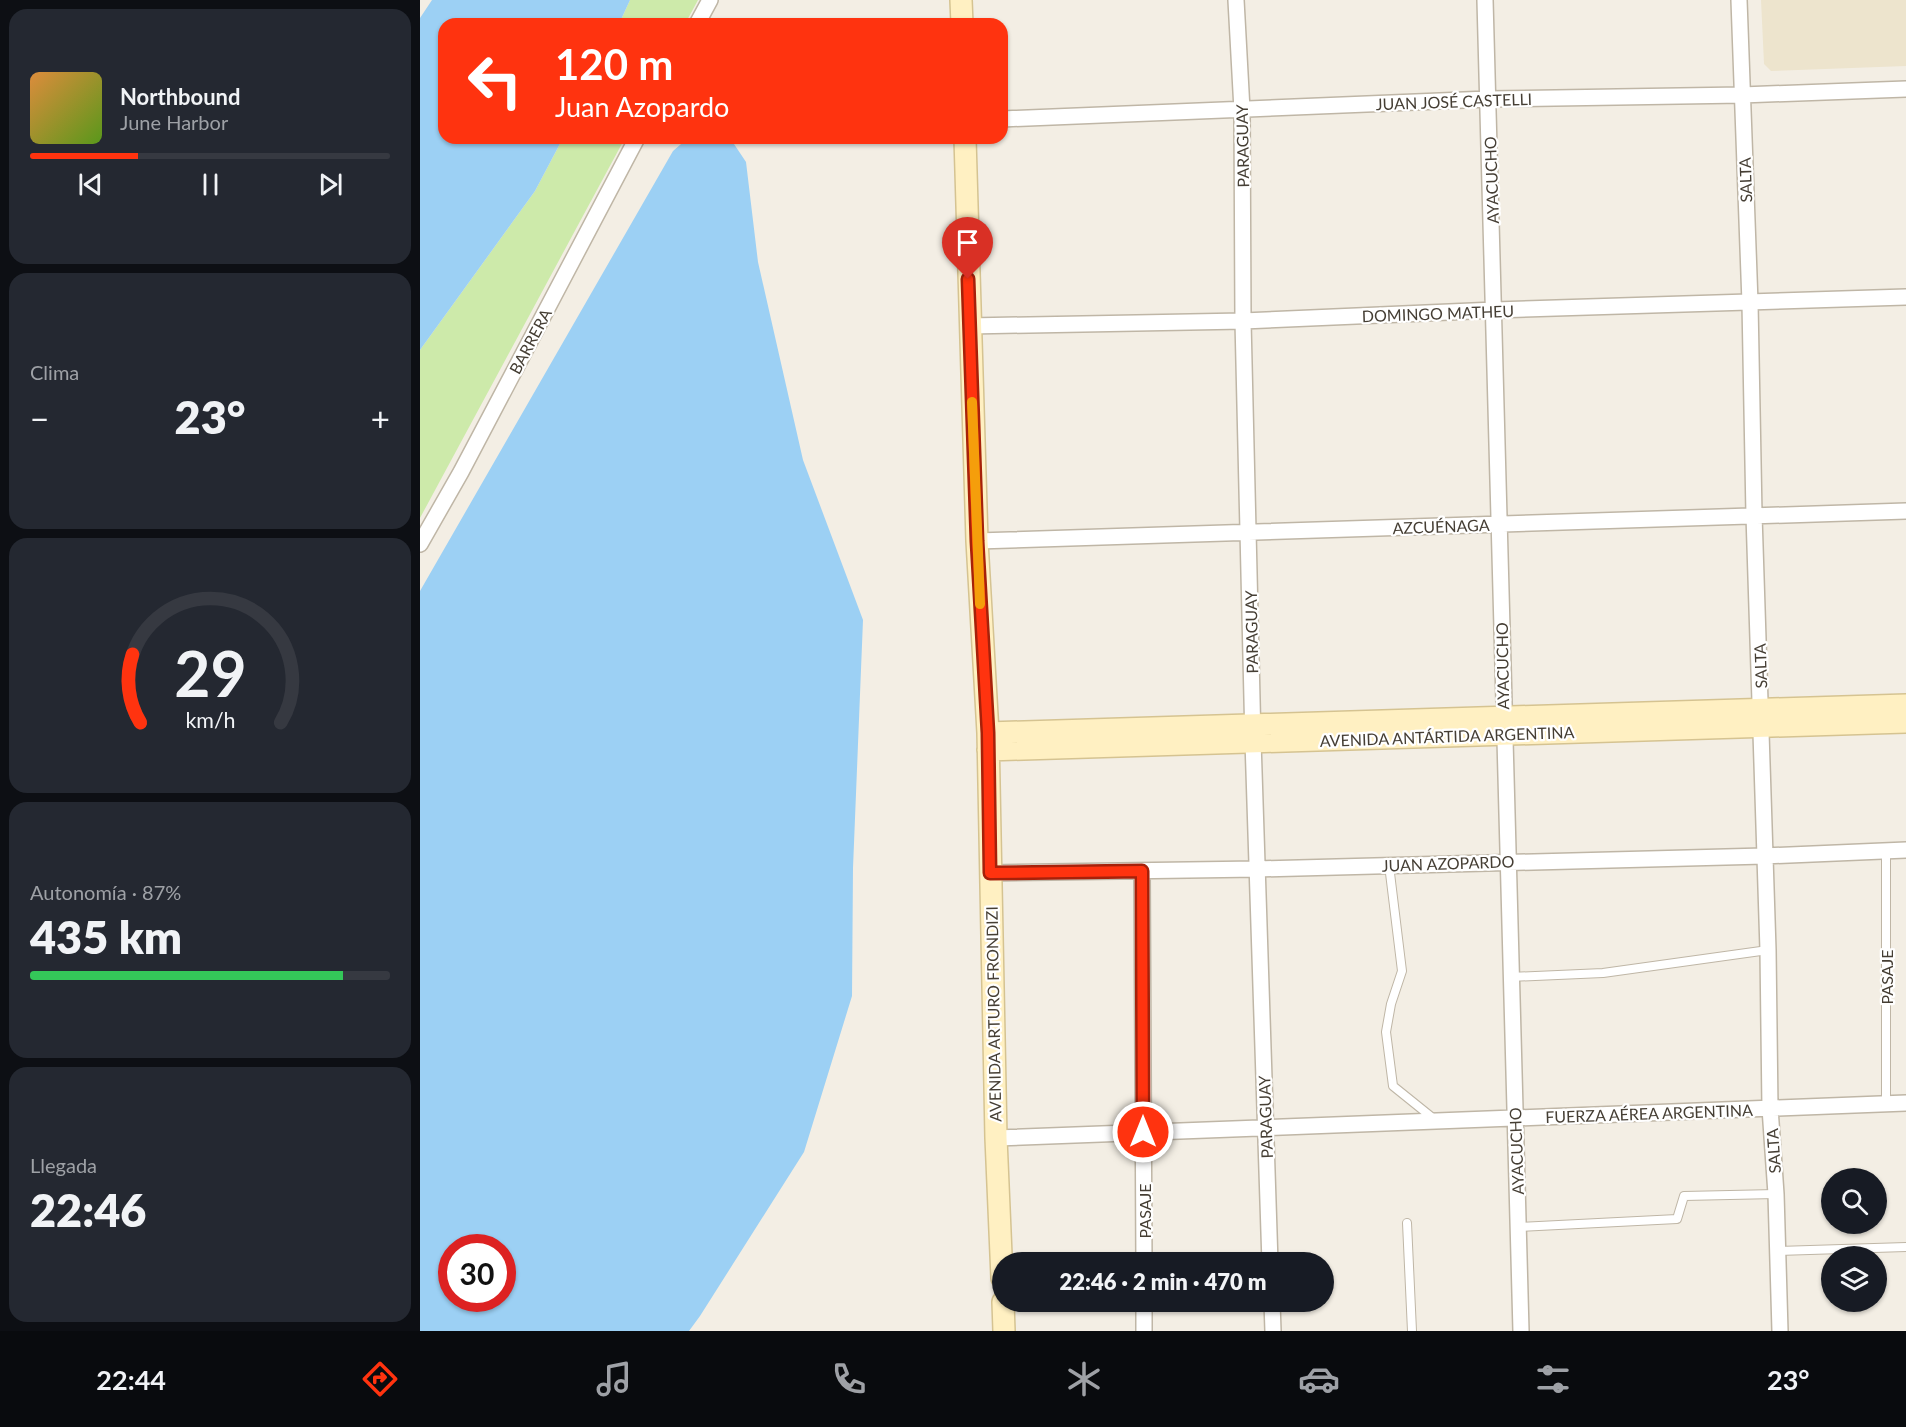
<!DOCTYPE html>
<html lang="es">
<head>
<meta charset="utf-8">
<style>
  body { margin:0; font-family:Lato,sans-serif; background:#242831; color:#f1f3f6; height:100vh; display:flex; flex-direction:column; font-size:22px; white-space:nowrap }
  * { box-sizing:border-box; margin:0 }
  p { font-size:20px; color:#9ea1a6 }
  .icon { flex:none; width:33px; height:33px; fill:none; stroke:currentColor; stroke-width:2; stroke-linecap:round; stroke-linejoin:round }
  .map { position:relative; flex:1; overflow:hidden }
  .details { display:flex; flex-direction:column; gap:9px; padding:9px; background:#0d0f14; width:420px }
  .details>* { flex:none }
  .top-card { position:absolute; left:18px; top:18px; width:570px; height:126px; border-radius:18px; box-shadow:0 2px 4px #0004; background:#ff330f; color:#fff; overflow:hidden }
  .tools { position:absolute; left:1401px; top:1168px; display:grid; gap:12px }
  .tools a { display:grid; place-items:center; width:66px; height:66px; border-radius:50%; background:#171b24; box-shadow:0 2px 4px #0004; font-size:30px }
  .speed { position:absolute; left:18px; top:1234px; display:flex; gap:12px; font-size:30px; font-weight:700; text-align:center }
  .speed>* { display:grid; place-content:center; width:78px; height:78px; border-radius:50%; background:#171b24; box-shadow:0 2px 4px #0004; line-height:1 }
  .speed .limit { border:9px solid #d22; background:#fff; color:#111 }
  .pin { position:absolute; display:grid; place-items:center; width:51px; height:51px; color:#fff; margin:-62px -26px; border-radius:50% 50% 50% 0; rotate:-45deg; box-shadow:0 0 6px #0007 }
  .pin .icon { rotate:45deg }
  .me { position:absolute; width:66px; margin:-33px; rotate:0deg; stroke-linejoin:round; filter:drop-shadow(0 0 4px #0008) }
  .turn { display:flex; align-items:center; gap:21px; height:126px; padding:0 18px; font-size:27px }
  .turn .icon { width:78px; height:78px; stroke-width:2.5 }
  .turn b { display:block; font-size:42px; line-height:51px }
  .big { font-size:45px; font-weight:800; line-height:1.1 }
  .details .widget { flex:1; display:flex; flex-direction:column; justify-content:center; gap:9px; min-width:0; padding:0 21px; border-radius:18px; background:#242831 }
  .details .dial { align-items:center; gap:0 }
  .dial svg { height:156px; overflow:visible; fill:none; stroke:#363941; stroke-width:7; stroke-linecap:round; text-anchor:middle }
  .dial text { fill:#f1f3f6; stroke:none }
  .song { display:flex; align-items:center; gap:18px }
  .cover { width:72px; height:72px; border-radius:9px; background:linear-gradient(135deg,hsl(30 70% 55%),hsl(90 70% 35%)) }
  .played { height:6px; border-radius:3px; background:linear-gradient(90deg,#ff330f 30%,#363941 30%) }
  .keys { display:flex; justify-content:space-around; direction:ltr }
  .heat { display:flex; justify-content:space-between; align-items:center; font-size:33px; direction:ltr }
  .charge { height:9px; border-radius:4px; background:linear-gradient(90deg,#34c759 87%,#363941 0) }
  .trip { position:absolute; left:572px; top:1252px; width:342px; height:60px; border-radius:30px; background:#171b24; box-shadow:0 2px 4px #0004; font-weight:800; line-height:60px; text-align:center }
  .tabs { display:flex; height:96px; justify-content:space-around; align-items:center; background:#090b0e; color:#9ea1a6 }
  .tabs .icon { width:42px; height:42px }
  .tabs .on { color:#ff330f }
  .tabs b { font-size:27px; color:#f1f3f6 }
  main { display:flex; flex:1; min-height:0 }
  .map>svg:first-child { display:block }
  .education { fill:#ede4cd }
  .green { fill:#cdeaaa }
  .water { fill:#9cd0f4; fill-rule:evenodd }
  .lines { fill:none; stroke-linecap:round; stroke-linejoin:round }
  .service-casing { stroke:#bfb6a6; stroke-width:10 }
  .minor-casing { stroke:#bfb6a6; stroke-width:18 }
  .secondary-casing { stroke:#d5c391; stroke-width:24 }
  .service { stroke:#fff; stroke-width:8 }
  .minor { stroke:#fff; stroke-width:15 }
  .secondary { stroke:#fff0c2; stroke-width:21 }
  .route-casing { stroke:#a6210a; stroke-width:15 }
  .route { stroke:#ff330f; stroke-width:10 }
  .slow { stroke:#f59e0b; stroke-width:10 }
  .labels { text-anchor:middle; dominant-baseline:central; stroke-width:4.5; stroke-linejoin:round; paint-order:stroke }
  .street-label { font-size:16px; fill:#453e34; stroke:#fff }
</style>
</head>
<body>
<main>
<section class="details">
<div class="widget">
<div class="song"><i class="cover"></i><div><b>Northbound</b><p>June Harbor</p></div></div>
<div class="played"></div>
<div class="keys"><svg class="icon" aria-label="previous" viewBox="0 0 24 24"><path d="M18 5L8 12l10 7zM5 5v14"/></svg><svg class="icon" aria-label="pause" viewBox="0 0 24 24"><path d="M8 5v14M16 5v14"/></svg><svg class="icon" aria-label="next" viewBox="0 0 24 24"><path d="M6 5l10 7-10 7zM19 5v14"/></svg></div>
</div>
<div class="widget"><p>Clima</p>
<div class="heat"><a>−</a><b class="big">23°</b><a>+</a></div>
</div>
<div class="widget dial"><svg viewBox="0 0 100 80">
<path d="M14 69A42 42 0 1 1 86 69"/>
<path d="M14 69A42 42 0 0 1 10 34" stroke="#ff330f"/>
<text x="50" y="56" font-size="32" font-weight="700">29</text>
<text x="50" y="72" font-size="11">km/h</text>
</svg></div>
<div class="widget"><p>Autonomía · 87%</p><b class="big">435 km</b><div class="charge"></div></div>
<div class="widget"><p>Llegada</p><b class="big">22:46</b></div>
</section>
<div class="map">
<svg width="1486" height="1331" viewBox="0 0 1486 1331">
  <rect width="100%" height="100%" fill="#f3eee4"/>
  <path class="education" d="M1341 0H1486V66L1351 71 1344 64Z"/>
  <path class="green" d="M210 0H278L265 24H199Z
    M143 138H205L0 518V350L115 191Z"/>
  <path class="water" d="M12 0H210L199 24H24V138H143L115 191 0 350V18Z
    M268 138H310L326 162 338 262 383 460 443 620 433 868 432 996 384 1152 280 1316 269 1331H0V591L253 151ZM32 1248H82V1299H32Z"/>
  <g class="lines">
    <g class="service-casing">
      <path id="service" d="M969 865 982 971 971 1004 966 1032 973 1086 1014 1119
        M1090 977 1183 973 1348 950
        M1466 1104V851
        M987 1223 992 1331
        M1098 1227 1257 1219 1264 1196 1356 1194
        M1358 1251 1486 1247"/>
    </g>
    <g class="minor-casing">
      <path id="minor" d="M816 0 822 110 823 321 833 741 850 1263
        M1065 0C1078 444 1088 887 1101 1331
        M1319 0 1330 303 1334 515 1348 950 1350 1108 1356 1194 1360 1331
        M277 24 290 0
        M582 119 1068 99 1322 95 1486 89
        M549 326 823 321 1075 310 1486 297
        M557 541 1486 511
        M0 544 41 472 217 138
        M722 871 724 1263
        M570 873 837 869 1344 856 1486 850
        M576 1138 1486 1103
        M724 1302V1331
        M852 1302 853 1331"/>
    </g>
    <g class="secondary-casing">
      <path id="secondary" d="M541 0 542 24
        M545 138 557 541 568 733 576 1138 582 1278
        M568 733 1486 705
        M568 750 1486 722
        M583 1302 584 1331"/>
    </g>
    <use href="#service" class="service"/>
    <use href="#minor" class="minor"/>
    <use href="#secondary" class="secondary"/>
  </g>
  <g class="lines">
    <g class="route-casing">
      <path id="route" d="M548 279 557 541 568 733 570 873 722 871 723 1132"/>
    </g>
    <use href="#route" class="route"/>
    <path class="slow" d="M552 402 560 604"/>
  </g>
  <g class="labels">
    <g class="street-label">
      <text transform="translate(1034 101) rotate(-2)">JUAN JOSÉ CASTELLI</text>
      <text transform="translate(822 146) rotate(-91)">PARAGUAY</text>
      <text transform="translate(1071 180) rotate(-92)">AYACUCHO</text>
      <text transform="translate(1325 180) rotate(-92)">SALTA</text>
      <text transform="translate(1018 313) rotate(-2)">DOMINGO MATHEU</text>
      <text transform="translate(110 341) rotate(-62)">BARRERA</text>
      <text transform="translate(1021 526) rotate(-2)">AZCUÉNAGA</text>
      <text transform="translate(831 632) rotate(-91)">PARAGUAY</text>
      <text transform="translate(1082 666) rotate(-91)">AYACUCHO</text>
      <text transform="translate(1340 666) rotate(-92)">SALTA</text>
      <text transform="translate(1027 736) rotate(-2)">AVENIDA ANTÁRTIDA ARGENTINA</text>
      <text transform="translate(1028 863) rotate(-2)">JUAN AZOPARDO</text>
      <text transform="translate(1466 977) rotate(-90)">PASAJE</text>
      <text transform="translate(573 1014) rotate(-91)">AVENIDA ARTURO FRONDIZI</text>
      <text transform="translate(1229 1113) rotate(-2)">FUERZA AÉREA ARGENTINA</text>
      <text transform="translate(845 1117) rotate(-92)">PARAGUAY</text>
      <text transform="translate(1096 1151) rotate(-92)">AYACUCHO</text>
      <text transform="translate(1353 1151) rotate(-94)">SALTA</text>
      <text transform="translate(724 1211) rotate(-90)">PASAJE</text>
    </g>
  </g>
</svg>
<div class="tools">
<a><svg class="icon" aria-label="search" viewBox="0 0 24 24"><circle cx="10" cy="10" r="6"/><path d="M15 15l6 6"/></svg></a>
<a><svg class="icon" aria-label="layers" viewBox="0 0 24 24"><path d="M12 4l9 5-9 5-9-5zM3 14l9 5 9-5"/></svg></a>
</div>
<div class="speed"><div class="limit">30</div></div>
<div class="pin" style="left:548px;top:279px;background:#d93025"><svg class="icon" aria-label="arrive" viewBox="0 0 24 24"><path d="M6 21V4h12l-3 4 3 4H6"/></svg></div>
<svg class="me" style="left:723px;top:1132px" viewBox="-20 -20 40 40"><circle r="17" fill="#ff330f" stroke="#fff" stroke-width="3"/><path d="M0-11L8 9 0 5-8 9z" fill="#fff"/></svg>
<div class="trip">22:46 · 2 min · 470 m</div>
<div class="top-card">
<div class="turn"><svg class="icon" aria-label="left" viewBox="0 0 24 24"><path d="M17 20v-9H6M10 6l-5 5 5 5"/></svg><div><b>120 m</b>Juan Azopardo</div></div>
</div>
</div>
</main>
<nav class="tabs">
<b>22:44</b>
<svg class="icon on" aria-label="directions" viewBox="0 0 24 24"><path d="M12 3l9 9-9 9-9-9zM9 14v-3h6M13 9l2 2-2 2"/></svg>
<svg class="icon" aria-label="music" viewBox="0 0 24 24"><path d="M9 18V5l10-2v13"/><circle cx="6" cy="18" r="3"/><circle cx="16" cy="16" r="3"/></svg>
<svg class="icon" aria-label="phone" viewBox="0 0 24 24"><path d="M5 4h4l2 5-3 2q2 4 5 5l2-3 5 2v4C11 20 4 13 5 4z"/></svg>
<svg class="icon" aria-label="climate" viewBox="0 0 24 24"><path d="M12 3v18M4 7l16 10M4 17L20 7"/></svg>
<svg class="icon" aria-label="car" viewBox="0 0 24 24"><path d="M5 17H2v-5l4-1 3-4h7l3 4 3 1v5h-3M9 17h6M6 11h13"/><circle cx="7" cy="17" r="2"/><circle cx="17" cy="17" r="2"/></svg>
<svg class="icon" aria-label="filters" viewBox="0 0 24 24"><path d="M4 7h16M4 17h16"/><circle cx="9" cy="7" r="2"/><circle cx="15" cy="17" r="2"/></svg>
<b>23°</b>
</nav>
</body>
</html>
